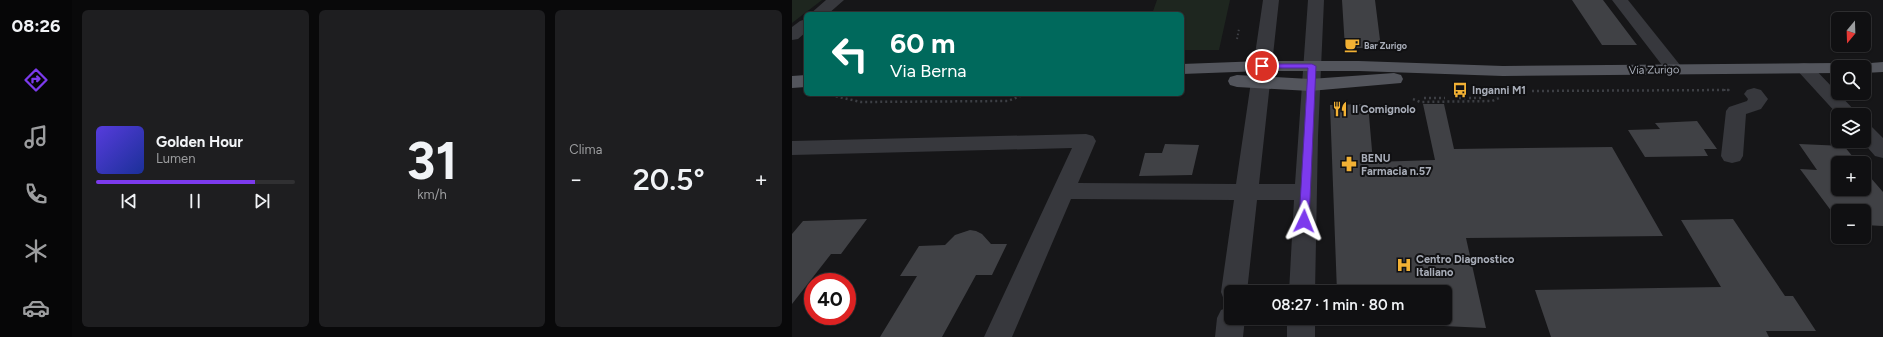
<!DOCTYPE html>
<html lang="it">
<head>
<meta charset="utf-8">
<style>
  body { margin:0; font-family:Figtree,sans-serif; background:#1e1e20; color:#f1f3f6; height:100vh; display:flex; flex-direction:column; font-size:15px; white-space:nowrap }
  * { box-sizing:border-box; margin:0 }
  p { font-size:13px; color:#9c9d9f }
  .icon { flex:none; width:22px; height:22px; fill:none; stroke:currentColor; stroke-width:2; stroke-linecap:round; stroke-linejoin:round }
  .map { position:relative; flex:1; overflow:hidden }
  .drawer { display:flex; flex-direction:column; gap:10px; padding:10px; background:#09090a; width:720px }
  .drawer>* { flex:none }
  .banner { position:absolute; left:12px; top:12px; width:380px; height:84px; border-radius:6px; box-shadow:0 1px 3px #0004,0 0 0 1px #303032; background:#00695c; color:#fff; overflow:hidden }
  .needle { width:26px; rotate:199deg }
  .buttons { position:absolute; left:1039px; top:12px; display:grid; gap:8px }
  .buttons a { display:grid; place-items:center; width:40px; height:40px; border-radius:6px; background:#101012; box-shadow:0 1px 3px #0004,0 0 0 1px #303032; font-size:20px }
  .speed { position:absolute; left:12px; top:273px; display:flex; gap:8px; font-size:20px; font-weight:700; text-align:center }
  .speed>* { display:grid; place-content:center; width:52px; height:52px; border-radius:50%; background:#101012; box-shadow:0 1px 3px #0004,0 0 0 1px #303032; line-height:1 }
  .speed .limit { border:6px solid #d22; background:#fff; color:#111 }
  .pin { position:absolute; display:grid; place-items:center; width:34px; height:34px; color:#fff; margin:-17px; border:2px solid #fff; border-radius:50%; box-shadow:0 1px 4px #0007 }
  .me { position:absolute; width:44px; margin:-22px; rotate:2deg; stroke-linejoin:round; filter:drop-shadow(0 0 3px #0008) }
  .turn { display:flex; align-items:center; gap:14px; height:84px; padding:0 20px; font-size:18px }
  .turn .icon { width:52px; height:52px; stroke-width:2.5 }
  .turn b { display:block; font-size:28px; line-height:34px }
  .big { font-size:30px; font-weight:600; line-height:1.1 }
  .drawer .card { flex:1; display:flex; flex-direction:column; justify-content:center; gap:6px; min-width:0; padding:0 14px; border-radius:6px; background:#1e1e20 }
  .drawer .dial { align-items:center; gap:0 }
  .dial b { font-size:52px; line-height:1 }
  .song { display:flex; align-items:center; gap:12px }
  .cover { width:48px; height:48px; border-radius:6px; background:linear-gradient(135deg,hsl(250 70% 55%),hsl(230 70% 35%)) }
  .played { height:4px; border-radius:2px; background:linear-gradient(90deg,#7c3aed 80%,#303032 80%) }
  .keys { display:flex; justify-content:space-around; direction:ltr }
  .heat { display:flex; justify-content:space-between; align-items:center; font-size:22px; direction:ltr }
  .drawer .tiles { flex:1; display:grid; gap:10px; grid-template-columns:repeat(3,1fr) }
  .trip { position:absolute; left:432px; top:285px; width:228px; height:40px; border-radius:6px; background:#101012; box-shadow:0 1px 3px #0004,0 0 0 1px #303032; font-weight:600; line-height:40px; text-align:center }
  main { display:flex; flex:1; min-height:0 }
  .tabs { display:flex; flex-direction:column; width:72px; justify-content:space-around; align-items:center; background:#060607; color:#9c9d9f }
  .tabs .icon { width:28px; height:28px }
  .tabs .selected { color:#7c3aed }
  .tabs b { font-size:18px; color:#f1f3f6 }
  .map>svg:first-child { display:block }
  .green { fill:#1e261f }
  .building { fill:#404145 }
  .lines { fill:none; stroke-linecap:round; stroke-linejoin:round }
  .path-far1 { stroke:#3d3f44; stroke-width:2; stroke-dasharray:1.5 2.5; stroke-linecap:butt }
  .path { stroke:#3d3f44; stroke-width:2.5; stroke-dasharray:2 3; stroke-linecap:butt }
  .minor { fill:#37383d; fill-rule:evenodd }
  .major { fill:#53555c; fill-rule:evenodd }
  .route { fill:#7c3aed; stroke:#51269a }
  .labels { text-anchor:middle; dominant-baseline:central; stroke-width:4; stroke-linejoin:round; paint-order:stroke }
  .far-poi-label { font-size:9px; font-weight:bold; fill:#a8adb8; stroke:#111113; text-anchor:start }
  .street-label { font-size:11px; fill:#a8adb8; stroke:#111113 }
  .poi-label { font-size:11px; font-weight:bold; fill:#a8adb8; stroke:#111113; text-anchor:start }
</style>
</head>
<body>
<main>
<nav class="tabs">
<b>08:26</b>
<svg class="icon selected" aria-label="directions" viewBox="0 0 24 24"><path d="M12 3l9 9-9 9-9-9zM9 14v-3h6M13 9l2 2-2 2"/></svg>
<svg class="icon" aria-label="music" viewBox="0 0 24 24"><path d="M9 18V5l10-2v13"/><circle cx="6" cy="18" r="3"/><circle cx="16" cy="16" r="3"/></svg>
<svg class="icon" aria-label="phone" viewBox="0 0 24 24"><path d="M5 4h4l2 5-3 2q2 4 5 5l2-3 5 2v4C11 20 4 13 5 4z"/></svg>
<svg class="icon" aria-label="climate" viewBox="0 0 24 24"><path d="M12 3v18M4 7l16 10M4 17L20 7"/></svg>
<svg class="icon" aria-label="car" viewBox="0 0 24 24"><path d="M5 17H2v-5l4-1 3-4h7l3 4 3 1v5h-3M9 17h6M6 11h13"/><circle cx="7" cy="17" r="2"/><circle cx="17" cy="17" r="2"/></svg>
</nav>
<section class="drawer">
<div class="tiles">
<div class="card">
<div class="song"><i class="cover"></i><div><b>Golden Hour</b><p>Lumen</p></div></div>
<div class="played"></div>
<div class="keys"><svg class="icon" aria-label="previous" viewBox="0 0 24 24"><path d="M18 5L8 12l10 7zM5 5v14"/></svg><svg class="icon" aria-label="pause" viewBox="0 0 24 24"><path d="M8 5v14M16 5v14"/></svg><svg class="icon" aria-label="next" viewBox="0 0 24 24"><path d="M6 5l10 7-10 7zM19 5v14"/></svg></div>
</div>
<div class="card dial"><b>31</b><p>km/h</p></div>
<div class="card"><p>Clima</p>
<div class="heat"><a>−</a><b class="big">20.5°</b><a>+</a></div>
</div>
</div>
</section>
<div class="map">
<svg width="1091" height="337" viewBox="0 0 1091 337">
  <rect width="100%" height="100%" fill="#161618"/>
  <path class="green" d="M0 0H30L0 23Z
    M365 0H438L427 50H390V14H360Z"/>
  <path class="building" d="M550 0H583L589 48H553Z
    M780 0H811L845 45H810Z
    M576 104 581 162 643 160 631 104H652L662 149 820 147 871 236 674 238 694 328 545 321V318H653V292H545L538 105Z
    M905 121 925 149H912L916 156 853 157 836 130 868 129 863 123Z
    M373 144 407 145 400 175 347 176 353 153H370Z
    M1007 144 1052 146 1066 163H1046V189H1072V170L1091 192V226L1072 225V211H1046V220L1008 169 1025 170Z
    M75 219 49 254H39L0 304V234L11 221Z
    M941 219 993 296H1001L1024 331H974L977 337H759L743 290 929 287 889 220Z
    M178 230 184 231 190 234 199 244H215L200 275H184L150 337H88L125 276H108L127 246 153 245 163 235Z"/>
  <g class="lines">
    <path class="path-far1" d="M445 39 447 29
      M1054 50H1065
      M932 90H939"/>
    <path class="path" d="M740 91 939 90
      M24 95H38L69 102 216 101 233 94
      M632 98H653
      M667 98H690
      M621 99 628 102 700 101 707 98"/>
    <path class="minor" d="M34 0H52L36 14H18Z
      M471 0H487L467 184H503L516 0H532L526 136 523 292H497L502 200H465L455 292H439V302L432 300 429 292 442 200 279 199 220 337H192L280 148 0 155V141L294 134 301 136 304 141 286 183 444 184Z
      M820 0H836L888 65 891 69 888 73 882 74 876 73Z
      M14 19V32L6 39 0 40V27L8 21Z
      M1012 63 1018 64 1067 115H1046L1003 68 1006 64Z
      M962 88 969 90 976 99 969 109 954 114 951 156 948 161 940 163 932 161 929 156 934 111 937 107 955 101 956 99 952 94 955 90Z
      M1072 125 1079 126 1091 138V158L1083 156 1070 141H1072Z
      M439 306V318H453L451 337H423L425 318 429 310Z
      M495 318H523V337H495Z"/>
    <path class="major" d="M470 61H567L711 66 1046 63 1052 64 1054 67H1046V73L711 76 567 71H470L390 74V64Z
      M1091 62V72L1072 73V67H1064L1066 64Z
      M602 73 609 75 611 79 609 83 518 91 445 87 438 85 436 81 438 77 445 75 518 79Z
      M14 75V87L0 88V76Z"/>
  </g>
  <path class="route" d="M467 64H520L524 66 517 221 512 225 507 221 516 68H470L467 67Z"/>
  <defs>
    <g id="cafe-bare" transform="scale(1.2)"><path d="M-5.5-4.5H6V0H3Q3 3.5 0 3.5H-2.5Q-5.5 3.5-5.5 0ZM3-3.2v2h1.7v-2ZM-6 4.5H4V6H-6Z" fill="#f2b134" stroke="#111113" stroke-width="2.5" paint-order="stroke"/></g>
    <g id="bus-bare" transform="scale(1.2)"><path d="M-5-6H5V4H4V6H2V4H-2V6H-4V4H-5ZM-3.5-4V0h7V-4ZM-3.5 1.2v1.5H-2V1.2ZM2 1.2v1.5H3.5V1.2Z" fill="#f2b134" stroke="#111113" stroke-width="2.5" paint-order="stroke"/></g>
    <g id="restaurant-bare" transform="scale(1.2)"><path d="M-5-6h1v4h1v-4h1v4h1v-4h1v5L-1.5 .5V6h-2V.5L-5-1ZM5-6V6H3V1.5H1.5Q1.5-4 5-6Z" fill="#f2b134" stroke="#111113" stroke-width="2.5" paint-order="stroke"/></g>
    <g id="pharmacy-bare" transform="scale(1.2)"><path d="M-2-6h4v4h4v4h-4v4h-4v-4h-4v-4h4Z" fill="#f2b134" stroke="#111113" stroke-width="2.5" paint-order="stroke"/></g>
    <g id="hospital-bare" transform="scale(1.2)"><path d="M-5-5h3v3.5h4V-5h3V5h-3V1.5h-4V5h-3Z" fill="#f2b134" stroke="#111113" stroke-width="2.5" paint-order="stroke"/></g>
  </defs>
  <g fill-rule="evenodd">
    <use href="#cafe-bare" x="560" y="45"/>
    <use href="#bus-bare" x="668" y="90"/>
    <use href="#restaurant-bare" x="548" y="109"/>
    <use href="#pharmacy-bare" x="557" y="164"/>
    <use href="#hospital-bare" x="612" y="265"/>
  </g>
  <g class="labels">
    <g class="far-poi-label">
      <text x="572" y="45">Bar Zurigo</text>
    </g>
    <g class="street-label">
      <text transform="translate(862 70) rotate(-1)">Via Zurigo</text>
    </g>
    <g class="poi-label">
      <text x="680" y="90">Inganni M1</text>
      <text x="560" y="109">Il Comignolo</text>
      <text x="569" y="158">BENU<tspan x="569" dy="13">Farmacia n.57</tspan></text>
      <text x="624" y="259">Centro Diagnostico<tspan x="624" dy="13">Italiano</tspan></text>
    </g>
  </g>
</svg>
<div class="buttons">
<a><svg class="needle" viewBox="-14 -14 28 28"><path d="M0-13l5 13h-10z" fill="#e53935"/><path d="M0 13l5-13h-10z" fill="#9c9d9f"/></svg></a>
<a><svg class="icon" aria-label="search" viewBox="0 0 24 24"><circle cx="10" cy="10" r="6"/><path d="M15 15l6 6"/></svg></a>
<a><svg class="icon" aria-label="layers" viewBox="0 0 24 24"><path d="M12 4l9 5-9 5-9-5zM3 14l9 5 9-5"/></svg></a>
<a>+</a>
<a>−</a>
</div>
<div class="speed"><div class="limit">40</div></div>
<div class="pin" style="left:470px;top:66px;background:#d93025"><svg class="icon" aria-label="arrive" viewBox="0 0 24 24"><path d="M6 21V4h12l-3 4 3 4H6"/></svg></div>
<svg class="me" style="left:512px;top:221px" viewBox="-20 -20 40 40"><path d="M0-17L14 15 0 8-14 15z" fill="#7c3aed" stroke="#fff" stroke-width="4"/></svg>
<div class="trip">08:27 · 1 min · 80 m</div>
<div class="banner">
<div class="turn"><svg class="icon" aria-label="left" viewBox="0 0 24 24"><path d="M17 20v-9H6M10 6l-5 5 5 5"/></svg><div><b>60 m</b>Via Berna</div></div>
</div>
</div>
</main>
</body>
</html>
